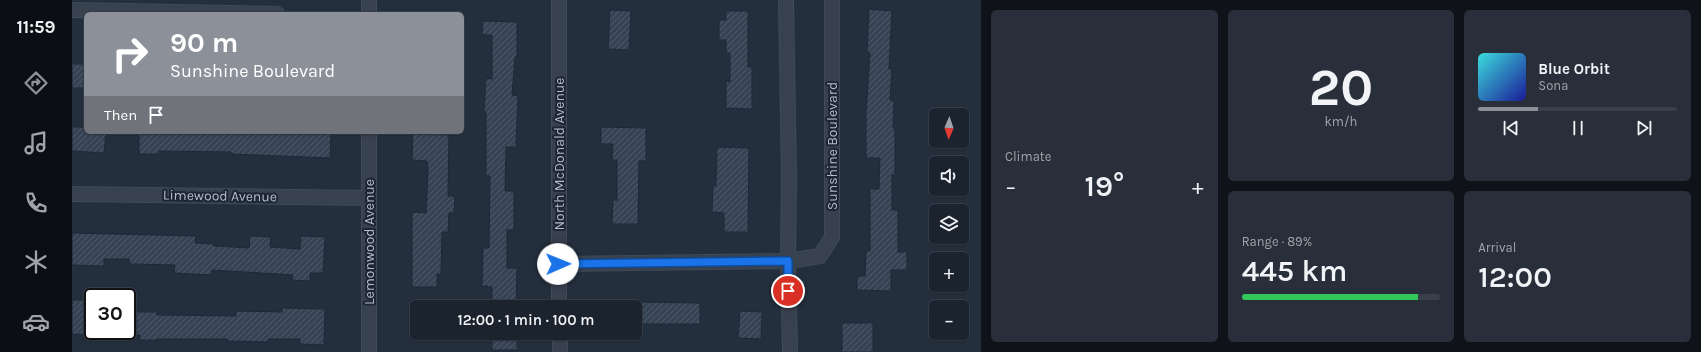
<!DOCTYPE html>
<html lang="en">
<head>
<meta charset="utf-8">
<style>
  body { margin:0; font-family:Karla,sans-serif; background:#282f3a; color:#f1f3f6; height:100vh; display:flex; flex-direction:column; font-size:15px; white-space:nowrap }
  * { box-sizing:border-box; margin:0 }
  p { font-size:13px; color:#a0a4aa }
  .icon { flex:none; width:22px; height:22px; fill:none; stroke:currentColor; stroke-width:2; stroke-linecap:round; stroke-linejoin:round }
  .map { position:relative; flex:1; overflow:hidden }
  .sheet { display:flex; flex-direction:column; gap:10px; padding:10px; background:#0f1319; width:720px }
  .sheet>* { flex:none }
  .guide { position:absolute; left:12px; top:12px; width:380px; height:122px; border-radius:6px; box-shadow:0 1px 3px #0004,0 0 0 1px #39404a; background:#8c9099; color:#fff; overflow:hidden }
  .needle { width:26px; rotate:182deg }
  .controls { position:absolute; left:857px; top:108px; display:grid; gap:8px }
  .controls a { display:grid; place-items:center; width:40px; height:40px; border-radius:6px; background:#1b232e; box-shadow:0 1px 3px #0004,0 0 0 1px #39404a; font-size:20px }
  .speed { position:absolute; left:12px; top:288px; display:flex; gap:8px; font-size:20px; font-weight:700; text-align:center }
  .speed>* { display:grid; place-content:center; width:52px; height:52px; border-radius:50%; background:#1b232e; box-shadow:0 1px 3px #0004,0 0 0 1px #39404a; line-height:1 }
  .speed .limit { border:2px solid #111; border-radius:6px; background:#fff; color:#111 }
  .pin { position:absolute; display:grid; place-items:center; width:34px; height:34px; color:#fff; margin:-17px; border:2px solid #fff; border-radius:50%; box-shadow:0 1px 4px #0007 }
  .me { position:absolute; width:44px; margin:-22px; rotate:89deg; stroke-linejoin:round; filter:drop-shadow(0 0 3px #0008) }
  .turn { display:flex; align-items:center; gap:14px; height:84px; padding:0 20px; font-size:18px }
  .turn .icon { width:52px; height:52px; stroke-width:2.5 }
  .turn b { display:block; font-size:28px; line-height:34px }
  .then { display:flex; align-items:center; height:38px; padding:0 20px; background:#0003; gap:8px; font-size:15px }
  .big { font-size:30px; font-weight:600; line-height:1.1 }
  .sheet .widget { flex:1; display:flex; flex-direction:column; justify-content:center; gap:6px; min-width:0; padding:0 14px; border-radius:6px; background:#282f3a }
  .sheet .dial { align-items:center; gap:0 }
  .dial b { font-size:52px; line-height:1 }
  .song { display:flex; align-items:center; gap:12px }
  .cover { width:48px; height:48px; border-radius:6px; background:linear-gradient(135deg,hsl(180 70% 55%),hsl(240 70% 35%)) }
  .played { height:4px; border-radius:2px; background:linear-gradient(90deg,#8c9099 30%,#39404a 30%) }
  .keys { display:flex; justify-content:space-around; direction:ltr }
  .heat { display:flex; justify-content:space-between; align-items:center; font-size:22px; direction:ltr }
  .charge { height:6px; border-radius:3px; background:linear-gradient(90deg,#34c759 89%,#39404a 0) }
  .sheet .tiles { flex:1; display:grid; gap:10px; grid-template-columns:repeat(3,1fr) }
  .widget:first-child { grid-row:span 2 }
  .trip { position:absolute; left:338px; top:300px; width:232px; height:40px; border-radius:6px; background:#1b232e; box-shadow:0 1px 3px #0004,0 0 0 1px #39404a; font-weight:600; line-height:40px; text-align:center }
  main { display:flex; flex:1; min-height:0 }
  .dock { display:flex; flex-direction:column; width:72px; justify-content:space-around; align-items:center; background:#0b0e12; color:#a0a4aa }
  .dock .icon { width:28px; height:28px }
  .dock .selected { color:#8c9099 }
  .dock b { font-size:18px; color:#f1f3f6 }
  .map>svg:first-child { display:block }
  .building { fill:url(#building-hatch); stroke:#1f2835 }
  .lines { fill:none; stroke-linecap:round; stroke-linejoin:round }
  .street-casing { stroke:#414a57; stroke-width:16 }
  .street { stroke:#38414e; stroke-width:14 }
  .route-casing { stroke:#114b97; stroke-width:10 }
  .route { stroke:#1a73e8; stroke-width:7 }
  .labels { text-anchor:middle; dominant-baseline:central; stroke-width:4; stroke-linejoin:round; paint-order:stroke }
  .street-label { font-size:14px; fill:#b4bcc9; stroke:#1d2633 }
</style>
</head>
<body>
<main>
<nav class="dock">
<b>11:59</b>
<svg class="icon selected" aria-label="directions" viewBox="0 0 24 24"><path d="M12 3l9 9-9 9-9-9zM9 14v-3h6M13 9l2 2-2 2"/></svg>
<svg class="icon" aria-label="music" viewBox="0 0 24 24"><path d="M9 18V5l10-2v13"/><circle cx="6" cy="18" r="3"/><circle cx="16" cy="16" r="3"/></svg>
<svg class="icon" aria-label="phone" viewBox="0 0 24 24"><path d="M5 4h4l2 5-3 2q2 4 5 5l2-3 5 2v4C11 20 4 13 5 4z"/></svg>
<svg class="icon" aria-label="climate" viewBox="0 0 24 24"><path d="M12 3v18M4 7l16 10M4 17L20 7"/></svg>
<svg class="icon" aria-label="car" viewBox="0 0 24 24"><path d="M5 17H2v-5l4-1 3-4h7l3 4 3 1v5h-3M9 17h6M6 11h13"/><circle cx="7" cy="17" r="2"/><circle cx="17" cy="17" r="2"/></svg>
</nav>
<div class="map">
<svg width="909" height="352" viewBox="0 0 909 352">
  <defs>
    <pattern id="building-hatch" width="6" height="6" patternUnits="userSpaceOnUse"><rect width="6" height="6" fill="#364354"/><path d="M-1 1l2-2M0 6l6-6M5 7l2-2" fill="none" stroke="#515c6b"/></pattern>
  </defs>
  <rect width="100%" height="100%" fill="#242f3e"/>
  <path class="building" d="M797 9 820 11 817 69H820L818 100 822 101 821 128H823V175H820V210H826V252H835V270H819V291L785 290V276H793L794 251H798V189H807L808 158H794V114L798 53H795Z
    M538 10 559 11 557 50 536 49Z
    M654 11H676V67H680V109L654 108V81L658 82V53H654V40H647V20H654Z
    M411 21 445 22V57H443L440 95 446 96 444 147H434L433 191H442V230H435V268H445L444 307H420V287L410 286 411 248H417L418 176H414V112H412L414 78 420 79V35H410Z
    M0 64H14V88H0Z
    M0 127H14V132H34L32 153 0 151Z
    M529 127 574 128V161H567L566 224H540L541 200H545V160H540L541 144H529Z
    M67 132H259L258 158 159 154V152L87 151V154H67Z
    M341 134 377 135 376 196H383L382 213H377L376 232H370L369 275 365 274V287H340V212L354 213 356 171 355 161 340 160Z
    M645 147 677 148 676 232H652V213L640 212 641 186H644Z
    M0 233 124 236 123 243 142 244V246L177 248 178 236 199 237 198 247 228 249 229 236 253 237 251 273H238V281L220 280 221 275 140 270V275L102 273 103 265 58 264 57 259H32V266L0 265Z
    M0 300H17V306H21V335L0 334Z
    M563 302 628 303V324H563Z
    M210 308 253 309 252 345 228 344V339H196V342L155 341V339H85V340H68V335H55V312H85V315L164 316V311L210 312Z
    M668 311 690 312 689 339 666 338Z
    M770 323H801V352H770Z
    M420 333H445V350H420Z"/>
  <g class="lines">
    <g class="street-casing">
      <path id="street" d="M297 0V14
        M487 0V307
        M714 0 717 178 716 261 718 352
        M0 10 205 14
        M297 132V352
        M0 194 297 198
        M486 264 716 261 748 256 760 237V0
        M488 333V352"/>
    </g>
    <use href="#street" class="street"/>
  </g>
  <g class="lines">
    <g class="route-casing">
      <path id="route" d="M486 264 716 261V291"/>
    </g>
    <use href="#route" class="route"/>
  </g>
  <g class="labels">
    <g class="street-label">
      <text transform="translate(760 146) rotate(-90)">Sunshine Boulevard</text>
      <text transform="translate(487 154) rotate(-90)">North McDonald Avenue</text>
      <text transform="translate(148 196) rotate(1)">Limewood Avenue</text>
      <text transform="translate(297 242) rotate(-90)">Lemonwood Avenue</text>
    </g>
  </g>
</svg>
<div class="controls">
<a><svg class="needle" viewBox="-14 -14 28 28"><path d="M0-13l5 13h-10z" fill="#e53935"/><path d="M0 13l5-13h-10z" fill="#a0a4aa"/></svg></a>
<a><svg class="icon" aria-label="sound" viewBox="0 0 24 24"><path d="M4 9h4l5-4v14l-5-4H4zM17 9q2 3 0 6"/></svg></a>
<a><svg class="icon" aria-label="layers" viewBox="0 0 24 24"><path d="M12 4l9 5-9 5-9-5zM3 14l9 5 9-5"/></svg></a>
<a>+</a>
<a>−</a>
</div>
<div class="speed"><div class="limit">30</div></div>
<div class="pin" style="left:716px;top:291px;background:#d93025"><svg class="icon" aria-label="arrive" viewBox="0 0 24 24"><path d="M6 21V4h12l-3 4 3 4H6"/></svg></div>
<svg class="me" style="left:486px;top:264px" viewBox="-20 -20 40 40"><circle r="19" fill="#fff"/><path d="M0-13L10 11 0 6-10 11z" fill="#1a73e8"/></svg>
<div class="trip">12:00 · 1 min · 100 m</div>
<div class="guide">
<div class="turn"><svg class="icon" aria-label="right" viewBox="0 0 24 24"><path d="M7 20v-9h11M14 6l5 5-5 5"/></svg><div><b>90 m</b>Sunshine Boulevard</div></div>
<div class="then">Then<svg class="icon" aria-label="arrive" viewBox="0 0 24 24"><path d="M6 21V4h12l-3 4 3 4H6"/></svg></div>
</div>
</div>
<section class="sheet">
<div class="tiles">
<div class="widget"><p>Climate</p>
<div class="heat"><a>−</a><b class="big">19°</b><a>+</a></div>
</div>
<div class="widget dial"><b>20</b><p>km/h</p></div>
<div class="widget">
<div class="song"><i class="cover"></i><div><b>Blue Orbit</b><p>Sona</p></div></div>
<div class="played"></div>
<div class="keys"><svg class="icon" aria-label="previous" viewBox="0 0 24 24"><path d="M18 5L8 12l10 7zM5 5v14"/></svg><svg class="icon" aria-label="pause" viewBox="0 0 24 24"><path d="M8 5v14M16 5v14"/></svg><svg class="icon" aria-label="next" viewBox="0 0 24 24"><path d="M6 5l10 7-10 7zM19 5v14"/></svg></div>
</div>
<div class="widget"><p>Range · 89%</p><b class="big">445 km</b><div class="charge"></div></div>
<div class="widget"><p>Arrival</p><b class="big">12:00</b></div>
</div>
</section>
</main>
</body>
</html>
